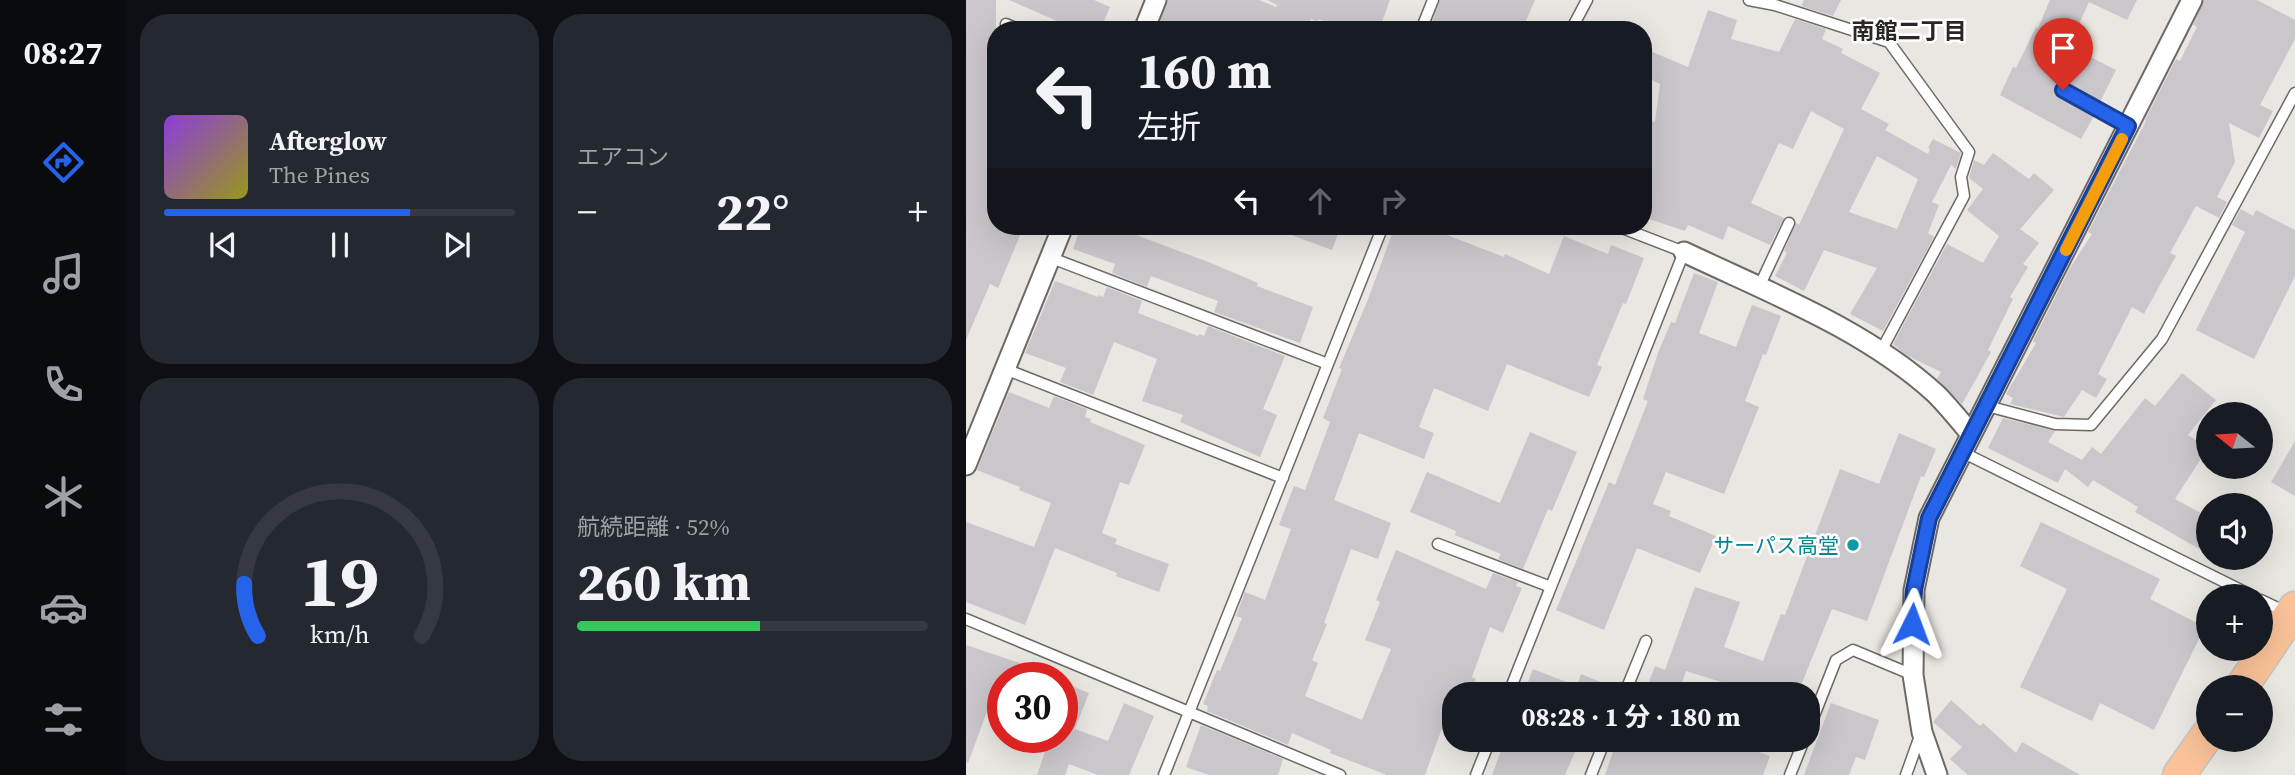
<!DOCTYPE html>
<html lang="ja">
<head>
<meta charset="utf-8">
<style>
  body { margin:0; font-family:"Source Serif 4","Noto Sans JP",serif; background:#242831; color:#f1f3f6; height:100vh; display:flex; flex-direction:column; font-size:26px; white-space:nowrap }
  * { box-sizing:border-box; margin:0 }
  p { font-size:23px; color:#9ea1a6 }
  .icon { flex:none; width:38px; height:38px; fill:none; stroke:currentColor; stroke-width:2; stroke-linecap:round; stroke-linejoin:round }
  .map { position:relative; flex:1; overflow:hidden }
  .sheet { display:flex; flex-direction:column; gap:14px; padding:14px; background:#0d0f14; width:840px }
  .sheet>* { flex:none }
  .guide { position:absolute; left:21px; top:21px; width:665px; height:214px; border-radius:28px; box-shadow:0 7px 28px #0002; background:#171b24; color:#f1f3f6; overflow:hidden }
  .needle { width:46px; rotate:288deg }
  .fabs { position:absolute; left:1230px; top:402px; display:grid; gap:14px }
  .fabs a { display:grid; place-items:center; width:77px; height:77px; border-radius:50%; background:#171b24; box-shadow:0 7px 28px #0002; font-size:35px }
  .speed { position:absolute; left:21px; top:662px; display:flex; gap:14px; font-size:35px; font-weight:700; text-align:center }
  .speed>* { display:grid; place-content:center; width:91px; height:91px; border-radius:50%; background:#171b24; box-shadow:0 7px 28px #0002; line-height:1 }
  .speed .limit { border:10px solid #d22; background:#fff; color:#111 }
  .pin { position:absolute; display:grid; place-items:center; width:60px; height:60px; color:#fff; margin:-72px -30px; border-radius:50% 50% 50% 0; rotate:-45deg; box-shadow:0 0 7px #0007 }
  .pin .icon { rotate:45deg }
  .me { position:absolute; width:77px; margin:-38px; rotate:3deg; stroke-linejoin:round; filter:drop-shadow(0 0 5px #0008) }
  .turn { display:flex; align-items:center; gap:24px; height:147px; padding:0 35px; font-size:32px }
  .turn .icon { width:91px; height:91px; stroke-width:2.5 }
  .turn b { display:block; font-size:49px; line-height:60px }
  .lanes { display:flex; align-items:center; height:66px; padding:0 35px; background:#0003; justify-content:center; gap:35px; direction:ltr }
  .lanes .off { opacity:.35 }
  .big { font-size:52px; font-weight:700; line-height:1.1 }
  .sheet .widget { flex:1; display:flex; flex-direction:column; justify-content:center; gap:10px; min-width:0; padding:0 24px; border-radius:28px; background:#242831 }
  .sheet .dial { align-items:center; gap:0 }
  .dial svg { height:182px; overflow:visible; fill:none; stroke:#363941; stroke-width:7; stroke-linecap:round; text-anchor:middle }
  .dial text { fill:#f1f3f6; stroke:none }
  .song { display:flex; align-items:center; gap:21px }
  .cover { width:84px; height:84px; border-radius:10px; background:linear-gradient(135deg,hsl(270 70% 55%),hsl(60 70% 35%)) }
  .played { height:7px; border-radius:4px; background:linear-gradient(90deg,#2563eb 70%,#363941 70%) }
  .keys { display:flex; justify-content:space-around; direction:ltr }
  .heat { display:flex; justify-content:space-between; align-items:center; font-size:38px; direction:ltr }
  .charge { height:10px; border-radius:5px; background:linear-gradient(90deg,#34c759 52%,#363941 0) }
  .sheet .tiles { flex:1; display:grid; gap:14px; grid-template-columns:repeat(2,1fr) }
  .trip { position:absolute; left:476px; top:682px; width:378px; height:70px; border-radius:28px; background:#171b24; box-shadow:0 7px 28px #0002; font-weight:700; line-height:70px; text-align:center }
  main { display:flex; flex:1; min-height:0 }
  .tab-bar { display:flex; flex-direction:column; width:126px; justify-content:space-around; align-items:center; background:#090b0e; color:#9ea1a6 }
  .tab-bar .icon { width:49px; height:49px }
  .tab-bar .selected { color:#2563eb }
  .tab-bar b { font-size:32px; color:#f1f3f6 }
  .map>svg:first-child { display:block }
  .building { fill:#cac6cb; fill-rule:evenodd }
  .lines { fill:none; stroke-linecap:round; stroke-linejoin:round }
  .service-casing { stroke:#6d6a65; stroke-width:13 }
  .minor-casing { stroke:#6d6a65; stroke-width:23 }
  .trunk-casing { stroke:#c3c3c2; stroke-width:35 }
  .service { stroke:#fff; stroke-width:10 }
  .minor { stroke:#fff; stroke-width:19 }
  .trunk { stroke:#fac298; stroke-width:32 }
  .route-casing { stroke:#184099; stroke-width:18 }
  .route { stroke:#2563eb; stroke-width:12 }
  .slow { stroke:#f59e0b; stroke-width:12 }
  .culture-dot { fill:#0f9aa8; stroke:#fff; stroke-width:2.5 }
  .labels { text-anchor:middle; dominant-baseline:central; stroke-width:5; stroke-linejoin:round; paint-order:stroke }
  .culture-label { font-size:21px; fill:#0d838f; stroke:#fff; text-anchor:end }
  .neighbourhood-label { font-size:23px; font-weight:bold; fill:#292725; stroke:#fff }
</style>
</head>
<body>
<main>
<nav class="tab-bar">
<b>08:27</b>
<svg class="icon selected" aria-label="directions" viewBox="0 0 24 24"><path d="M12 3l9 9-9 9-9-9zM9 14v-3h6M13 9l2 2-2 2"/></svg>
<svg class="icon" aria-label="music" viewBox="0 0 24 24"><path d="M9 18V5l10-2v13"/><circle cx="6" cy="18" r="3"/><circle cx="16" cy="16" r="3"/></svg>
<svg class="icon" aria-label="phone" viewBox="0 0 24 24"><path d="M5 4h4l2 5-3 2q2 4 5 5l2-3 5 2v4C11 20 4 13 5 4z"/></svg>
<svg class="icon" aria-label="climate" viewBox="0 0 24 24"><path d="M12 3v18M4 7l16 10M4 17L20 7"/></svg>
<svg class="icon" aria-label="car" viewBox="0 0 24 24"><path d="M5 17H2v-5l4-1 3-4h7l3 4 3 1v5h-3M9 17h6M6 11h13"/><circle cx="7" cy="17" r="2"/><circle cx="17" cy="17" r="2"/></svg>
<svg class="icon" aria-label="filters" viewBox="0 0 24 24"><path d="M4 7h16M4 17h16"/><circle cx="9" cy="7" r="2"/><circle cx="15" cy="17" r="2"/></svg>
</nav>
<section class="sheet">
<div class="tiles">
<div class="widget">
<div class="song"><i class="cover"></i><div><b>Afterglow</b><p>The Pines</p></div></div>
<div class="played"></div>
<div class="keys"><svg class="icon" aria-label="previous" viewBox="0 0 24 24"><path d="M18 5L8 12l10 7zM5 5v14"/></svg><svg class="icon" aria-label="pause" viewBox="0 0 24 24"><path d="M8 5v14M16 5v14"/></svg><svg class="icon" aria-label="next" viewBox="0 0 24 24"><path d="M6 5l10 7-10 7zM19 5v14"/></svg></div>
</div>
<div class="widget"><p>エアコン</p>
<div class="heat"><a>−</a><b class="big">22°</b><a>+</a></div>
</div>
<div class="widget dial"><svg viewBox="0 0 100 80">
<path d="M14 69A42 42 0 1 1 86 69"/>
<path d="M14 69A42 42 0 0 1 8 46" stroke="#2563eb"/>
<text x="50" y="56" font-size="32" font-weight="700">19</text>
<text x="50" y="72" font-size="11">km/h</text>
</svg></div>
<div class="widget"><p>航続距離 · 52%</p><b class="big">260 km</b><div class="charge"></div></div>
</div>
</section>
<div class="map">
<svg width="1329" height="775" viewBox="0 0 1329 775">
  <rect width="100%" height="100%" fill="#eae6e1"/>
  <path class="building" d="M0 0H30V226H58L32 288 24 284 0 340Z
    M43 0H128L144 7 134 30H98L100 25Z
    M202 0H293L310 7 311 5 301 0H424L413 30H381L352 19 351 21 345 19 341 30H191Z
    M474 0H569L556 30H538L519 22 515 30H463Z
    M838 0H875L867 16 835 6Z
    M1084 0H1171L1161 20 1123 2 1103 46 1150 70 1134 102 1100 83H1094L1090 87 1093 96 1128 116 1115 139 1034 95 1047 67 1050 68 1070 27 1072 28Z
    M1238 0H1291L1329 20V39L1294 105 1307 111 1293 138 1263 123 1269 162 1251 197 1261 202 1253 218 1230 206 1204 253 1210 256 1178 314 1166 307 1132 374 1141 379 1130 398 1116 390 1098 417 1044 404 1047 398 1040 394 1070 343 1067 341 1104 268 1126 234 1122 232 1180 121 1179 120 1210 59 1214 61 1231 27 1227 25Z
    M742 10 771 20 765 39 813 52 829 19 860 29 856 39 877 49 875 53 914 73 895 109 923 124 919 130 962 154 964 149 962 148 967 139 995 153 990 169 985 165 966 202 973 205 962 233 968 237 917 331 884 314 911 268 858 250 838 291 809 276 821 253 818 251 830 223 833 225 878 129 845 111 827 149 813 143 785 203 818 218 804 245 762 226 757 240 722 225 719 231 677 217V136L682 120 689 122 694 84 677 76V48L722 67ZM911 156 952 179 931 229 883 212Z
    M1027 153 1063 179 1068 173 1088 190 1054 229 1073 243 1057 264 1062 267 1044 297 1047 299 1022 350 1025 352 996 404 971 379 975 372 940 355 927 344 981 244 1017 263 1033 236 1001 210 1017 189 1003 178 1008 160 1018 165Z
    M1275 209 1287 216 1290 210 1329 230V276L1288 359 1230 330 1279 232 1266 225Z
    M115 226H146L245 263 292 283 291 286 347 307 334 343 248 312 252 301 185 276 181 287 146 273 149 264 107 249Z
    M306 226H375L366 250 306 228Z
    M429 226H468L483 231 481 235 538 257 539 254 583 274 598 236 642 254 645 245 678 258 660 304 657 303 631 365 636 367 623 397 541 364 522 411 468 388 453 427 468 433 458 459 393 433 368 500 425 523 412 559 385 549 358 623 361 624 346 660 352 663 339 696 396 720 425 649 399 640 414 602 410 600 430 550 520 589 527 573 552 582 550 586 556 588 537 633 524 627 506 677 510 679 503 695H488L459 775H421L364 753 365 750 326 733 322 745 241 711 242 706 237 704 251 670 254 671 276 618 270 616 279 592 299 600 325 529 313 525 328 486 339 490 364 422 357 418 376 369 373 368 401 302Z
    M728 273 752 282 733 333 770 347 786 305 815 316 800 355 797 354 779 401 793 407 758 494 700 472 687 504 705 511 703 516 750 536 734 573 671 548 638 630 590 610 643 482 649 485 682 401 677 399 692 353 705 322 709 323Z
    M89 281 132 297 133 295 137 297 141 287 176 301 172 313 232 336 233 334 238 336 242 326 319 356 297 409 311 415 294 457 214 422 217 415 176 401 191 359 148 342 127 395 94 382 100 368 59 353Z
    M1216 373 1250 400 1222 435 1242 448 1209 499 1242 517V554L1169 512 1172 507 1127 480 1122 487 1099 469 1092 483 1022 448 1037 418 1089 431 1082 442 1116 460 1126 447 1135 454 1179 398 1189 406Z
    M43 392 83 408 88 396 121 409 119 417 125 419 124 422 179 445 163 485 154 482 136 533 151 539 149 544 203 564 193 592 150 576 151 573 89 548 59 625 0 602V522L68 547 85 503 53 490 54 487 11 470Z
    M564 432 611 452 586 511 582 509 557 569 532 559 535 554 489 535 490 531 444 512 461 472 534 503Z
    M933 433 970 449 958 477 955 476 901 621 866 609 831 695H771L774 688 720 671 712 695H678L689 666 699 670 729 587 774 602 758 647 797 661 815 614 819 615 874 469 913 484Z
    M1329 441V496L1305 482Z
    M1075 522 1194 579 1184 599 1239 627 1188 730 1134 703 1126 721 1054 687 1101 589 1054 566Z
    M0 645 86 674V677H37V702L26 698 2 763 0 762Z
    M567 669 611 686 615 674 652 689 651 695H557Z
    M96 682 123 693 109 729 142 741 158 703 188 716 163 775H132L103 764 99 775H71L84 737H96Z
    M985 700 1014 726 1017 723 1050 753 1056 742 1114 775H1002L984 759 996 747 967 722Z
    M865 703 913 720 899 760 890 757 883 775H838Z
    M235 725 317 759 312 775H243L220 767Z
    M539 740H614L599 775H526Z
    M651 740H759L804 756 797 775H639Z"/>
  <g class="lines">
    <g class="service-casing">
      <path id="service" d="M783 0 809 5 923 42 1003 152 995 177 998 196 915 351
        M40 24 54 30
        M455 30 467 0
        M605 30 621 0
        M1097 90 1162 126
        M83 257 362 364
        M793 287 823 223
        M39 369 317 478
        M1021 406 1089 424 1125 425 1196 339 1329 93
        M996 452 1289 597
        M472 544 585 587
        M1295 600 1320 612
        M0 619 374 775
        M542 695 718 252 651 226
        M658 695 680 641
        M842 731 870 660 887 650 947 675
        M198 775 417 226
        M510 775 524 740
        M625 775 639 740
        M824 775 838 740
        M940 775 955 733"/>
    </g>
    <g class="minor-casing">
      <path id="minor" d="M178 30 190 0
        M718 252C804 293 899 329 970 394 982 406 994 421 1005 434
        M0 465 97 226
        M971 775 956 732 947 675 948 590 963 518 1226 0"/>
    </g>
    <g class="trunk-casing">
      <path id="trunk" d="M1275 688 1329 608
        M1213 775 1242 734"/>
    </g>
    <use href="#service" class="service"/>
    <use href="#minor" class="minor"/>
    <use href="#trunk" class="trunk"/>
  </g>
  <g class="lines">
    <g class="route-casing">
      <path id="route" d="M946 624 948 590 963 518 1162 126 1097 90"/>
    </g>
    <use href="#route" class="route"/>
    <path class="slow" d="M1100 250 1156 139"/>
  </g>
  <circle class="culture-dot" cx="887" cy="545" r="7"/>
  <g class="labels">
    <g class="culture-label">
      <text x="873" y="545">サーパス高堂</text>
    </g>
    <g class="neighbourhood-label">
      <text x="943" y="31">南館二丁目</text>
    </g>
  </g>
</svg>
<div class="fabs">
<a><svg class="needle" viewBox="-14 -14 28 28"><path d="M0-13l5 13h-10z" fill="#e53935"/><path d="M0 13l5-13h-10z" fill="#9ea1a6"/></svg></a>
<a><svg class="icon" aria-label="sound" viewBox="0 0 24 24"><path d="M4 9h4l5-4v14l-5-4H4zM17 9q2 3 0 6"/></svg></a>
<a>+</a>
<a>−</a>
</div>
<div class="speed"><div class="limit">30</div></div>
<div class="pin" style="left:1097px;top:90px;background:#d93025"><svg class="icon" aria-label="arrive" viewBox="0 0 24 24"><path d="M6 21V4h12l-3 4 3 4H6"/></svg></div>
<svg class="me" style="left:946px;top:624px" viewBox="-20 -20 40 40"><path d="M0-17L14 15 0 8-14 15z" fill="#2563eb" stroke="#fff" stroke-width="4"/></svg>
<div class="trip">08:28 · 1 分 · 180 m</div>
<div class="guide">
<div class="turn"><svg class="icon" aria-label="left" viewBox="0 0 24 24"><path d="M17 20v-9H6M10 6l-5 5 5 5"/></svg><div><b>160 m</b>左折</div></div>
<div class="lanes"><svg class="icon" aria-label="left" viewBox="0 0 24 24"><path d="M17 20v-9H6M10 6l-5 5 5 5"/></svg><svg class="icon off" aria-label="ahead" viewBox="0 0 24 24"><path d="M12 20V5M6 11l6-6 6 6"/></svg><svg class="icon off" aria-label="right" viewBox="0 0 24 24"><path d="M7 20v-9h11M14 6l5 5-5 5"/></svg></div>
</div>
</div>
</main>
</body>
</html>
